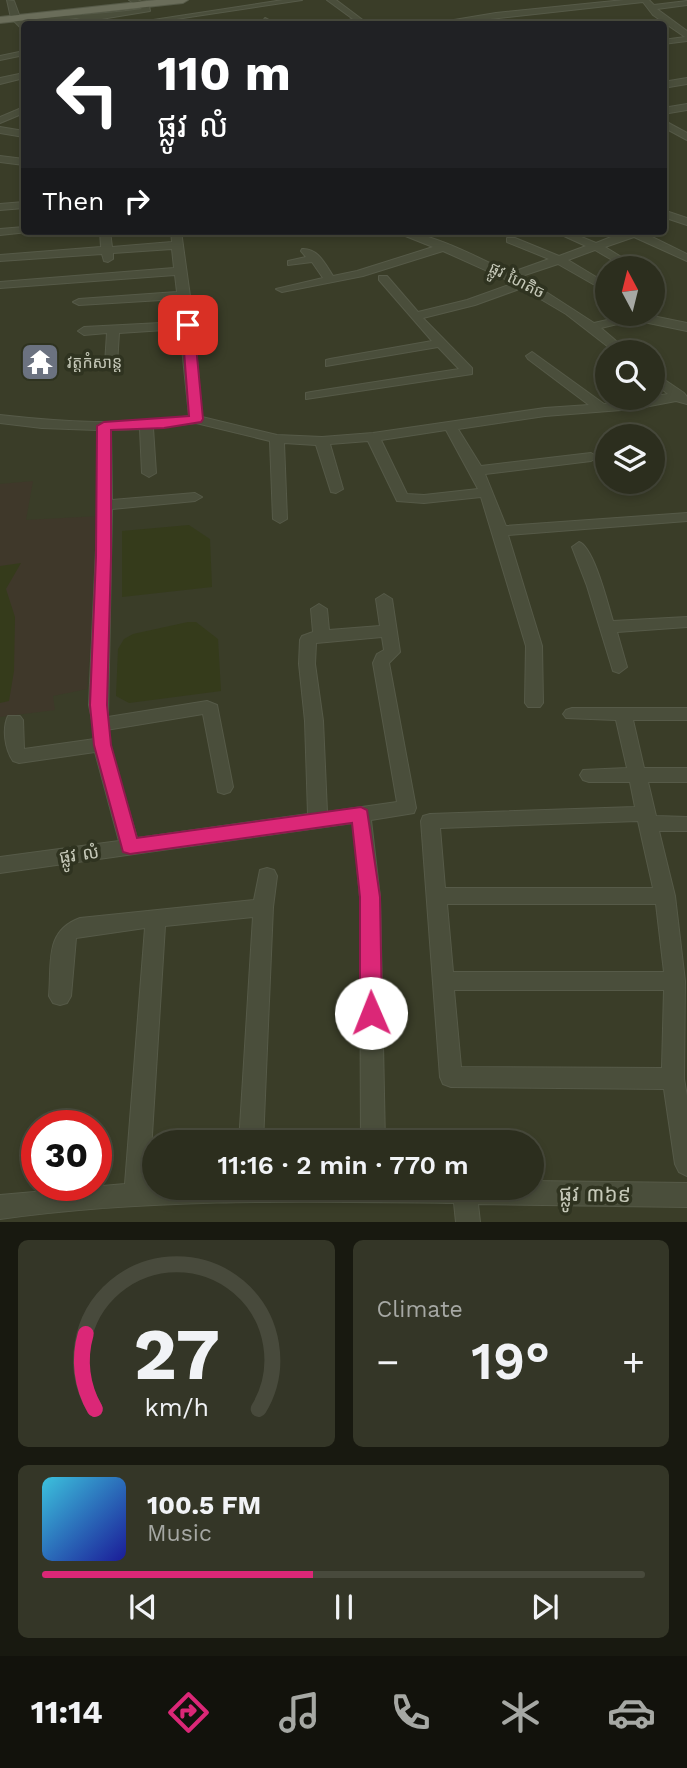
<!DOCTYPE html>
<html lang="en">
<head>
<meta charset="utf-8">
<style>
  body { margin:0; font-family:"Work Sans","Noto Sans Khmer",sans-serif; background:#343627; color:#f1f3f6; height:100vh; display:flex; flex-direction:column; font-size:26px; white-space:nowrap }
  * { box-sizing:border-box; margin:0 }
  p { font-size:23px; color:#a6a8a4 }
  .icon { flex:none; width:38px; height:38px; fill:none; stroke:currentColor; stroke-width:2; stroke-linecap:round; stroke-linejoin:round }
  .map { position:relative; height:1222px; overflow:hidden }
  .details { display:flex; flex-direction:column; gap:18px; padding:18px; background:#181910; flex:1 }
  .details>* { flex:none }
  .top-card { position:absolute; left:21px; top:21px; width:646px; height:214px; border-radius:7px; box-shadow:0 4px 10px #0003,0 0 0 2px #484a3c; background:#202124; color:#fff; overflow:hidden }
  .needle { width:46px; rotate:353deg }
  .tools { position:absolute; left:595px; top:256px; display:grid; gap:14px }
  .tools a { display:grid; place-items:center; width:70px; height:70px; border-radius:50%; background:#2c2e1e; box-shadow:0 4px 10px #0003,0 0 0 2px #484a3c; font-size:35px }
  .speed { position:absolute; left:21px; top:1110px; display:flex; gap:14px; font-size:35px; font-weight:700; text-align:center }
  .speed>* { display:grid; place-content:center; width:91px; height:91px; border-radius:50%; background:#2c2e1e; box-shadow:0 4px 10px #0003,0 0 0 2px #484a3c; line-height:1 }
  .speed .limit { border:10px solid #d22; background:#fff; color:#111 }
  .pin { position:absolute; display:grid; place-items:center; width:60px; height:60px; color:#fff; margin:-30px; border-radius:14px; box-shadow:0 4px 10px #0006 }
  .me { position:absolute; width:77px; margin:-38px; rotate:359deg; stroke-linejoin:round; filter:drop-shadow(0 0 5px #0008) }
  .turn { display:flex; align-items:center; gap:24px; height:147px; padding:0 21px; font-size:32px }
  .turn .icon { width:91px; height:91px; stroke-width:2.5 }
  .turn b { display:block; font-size:49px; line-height:60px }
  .then { display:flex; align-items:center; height:66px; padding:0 21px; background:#0003; gap:14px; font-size:26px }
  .big { font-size:52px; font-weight:600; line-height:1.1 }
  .details .card { flex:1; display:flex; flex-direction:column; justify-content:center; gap:10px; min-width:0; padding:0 24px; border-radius:10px; background:#343627 }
  .details .dial { align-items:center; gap:0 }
  .dial svg { height:182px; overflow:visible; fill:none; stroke:#484a3c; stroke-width:7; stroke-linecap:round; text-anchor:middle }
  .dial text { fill:#f1f3f6; stroke:none }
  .song { display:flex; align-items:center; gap:21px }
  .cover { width:84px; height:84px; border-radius:10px; background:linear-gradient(135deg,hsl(190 70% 55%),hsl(240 70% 35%)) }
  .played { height:7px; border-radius:4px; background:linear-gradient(90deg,#db2777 45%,#484a3c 45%) }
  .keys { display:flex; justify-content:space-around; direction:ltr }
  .heat { display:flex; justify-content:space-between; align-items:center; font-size:38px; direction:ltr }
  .details .tiles { flex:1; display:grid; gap:18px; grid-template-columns:1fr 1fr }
  .card:last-child { grid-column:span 2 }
  .trip { position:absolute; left:142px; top:1130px; width:402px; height:70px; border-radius:35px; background:#2c2e1e; box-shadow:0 4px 10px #0003,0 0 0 2px #484a3c; font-weight:600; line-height:70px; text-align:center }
  .tab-bar { display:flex; height:112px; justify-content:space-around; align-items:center; background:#12120c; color:#a6a8a4 }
  .tab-bar .icon { width:49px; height:49px }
  .tab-bar .selected { color:#db2777 }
  .tab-bar b { font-size:32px; color:#f1f3f6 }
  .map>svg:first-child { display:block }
  .green { fill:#3f382a }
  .water { fill:#353b1b }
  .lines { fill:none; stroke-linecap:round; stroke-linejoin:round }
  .minor-casing { stroke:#565a48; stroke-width:2 }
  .major-casing { stroke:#565a48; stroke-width:2 }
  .minor { fill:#4a4e3b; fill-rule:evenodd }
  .major { fill:#6a6d5a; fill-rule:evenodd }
  .route { fill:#db2777; stroke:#8e194d; stroke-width:2 }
  .labels { text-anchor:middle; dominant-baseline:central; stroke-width:7; stroke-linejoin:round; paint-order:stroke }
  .far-street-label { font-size:16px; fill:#c5c8b8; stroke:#2f3320 }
  .far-poi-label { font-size:16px; fill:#c5c8b8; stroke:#2f3320; text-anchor:start }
  .street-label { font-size:18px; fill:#c5c8b8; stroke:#2f3320 }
  .near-street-label { font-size:21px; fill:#c5c8b8; stroke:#2f3320 }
</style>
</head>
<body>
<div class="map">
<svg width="687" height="1222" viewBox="0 0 687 1222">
  <rect width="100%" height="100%" fill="#3a3d28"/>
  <path class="green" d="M33 481 26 520 100 516 87 689 53 696 55 710 0 717V484Z"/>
  <path class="water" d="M189 525 210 539 212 587 122 597V531Z
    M21 563 6 589 15 617 14 671 9 701 0 703V566Z
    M188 622H196L218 639 221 691 129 703 116 696 118 649 124 639 133 634Z"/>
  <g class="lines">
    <g class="minor-casing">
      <path id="minor" d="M7 0 14 1 21 20C62 15 101 15 142 9L129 0H138L149 6 150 11 89 21 76 18 24 25V31L11 18Z
        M283 0H302L143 24H127Z
        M327 0H336L368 24H332L353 19Z
        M624 0H649L654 5 687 1V5L657 9 687 31V41L663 44V40L685 37 653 15 643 2 446 24H430L496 13Z
        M265 18 276 24H267L262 22Z
        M24 51V55L0 60V56Z
        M24 73V78L0 84V78Z
        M687 78V84L663 88V82Z
        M687 104V110L663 114V108Z
        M24 107V113L0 123V117Z
        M663 120 687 133V140L663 127Z
        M0 127 24 131V137L0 133Z
        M0 156 24 159V165L0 162Z
        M24 202V208L0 210V204Z
        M663 210 687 218V225L663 217Z
        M24 227 28 232 0 235V229Z
        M100 231H110L112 247 172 242 171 231H181L194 325 202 417 277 435 322 437 373 433 545 408 589 405 528 359 526 356 532 352 604 404 668 394 653 382V372L684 393 687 397V404L676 401 634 409 545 416 458 429 481 466 591 453 598 457 591 461 485 474 506 526 687 513V521L508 535 542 646 543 703 540 707H528L525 703 526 646 481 497 424 503 397 501 368 441 330 444 343 489 336 493 331 492 316 445 284 443 287 519 280 523 273 519 270 441 196 423 153 428 156 473 149 477 142 473 140 429 111 430 112 500 195 493 202 497 195 501 112 509 108 717 207 701 217 705 233 787 230 792 224 794 218 792 203 714 100 731 94 730 89 705 98 505 97 430 42 428 0 423V415C62 422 127 426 189 416L180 329 119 333 117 364 111 368 105 364 107 333 84 335 78 331 84 327 180 322 178 299 79 305 73 302 79 299 177 292 175 275 0 288V282L174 268 172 249 113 253V259L108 262 104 261 102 254 0 261V255L101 247ZM446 430 478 489 424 495 407 494 381 440Z
        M393 231C430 231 477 257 510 273L549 259 507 242V238H515L559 256 586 246 553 231H567L596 243 626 231H645L644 233 687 254V261L634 237 605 247 639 268H626L595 250 568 260 601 280V284H593L558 264 519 277 529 281 594 323 638 313 687 323V331L634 320 601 328 629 352H615L566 314 522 288 475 305 423 318 472 368V374L306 399V393L311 392 459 369 438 347 326 366V360L330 359 432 341 379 280V276H387L418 312 467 300 514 283 443 251 363 276 282 292 276 289 323 278 312 262 288 265V261L306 257 301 251 302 249C318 248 325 264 333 276L357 271 433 247Z
        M579 542C594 547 608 605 613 621L687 617V627L617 632 627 667 619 673 613 671 587 586 572 547Z
        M384 594 392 599 400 652 389 663 416 808 414 813 371 820 380 897 385 1143H361L360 897 353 823 0 873V857L119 841 95 752 19 763 13 761C5 749 2 729 8 716H20L23 720 24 749 102 738 108 740 137 838 308 814 305 721 299 664 300 640 302 636 313 632 311 609 319 604 327 609 329 630 380 626 376 599ZM382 637 384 650 377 654 373 663 397 802 327 812 323 721 315 664 316 643Z
        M572 708H687V720H633L644 768H687V782H648L656 816 687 817V831H659L675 896 685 981 684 1079 687 1096V1176L679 1172 675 1164 664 1089 451 1087 443 1084 440 1077 421 821 423 816 430 814 635 807 630 782H589L583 780 580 775 583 770 627 768 616 720 566 718 563 714 566 710ZM638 821 653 888H445L440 828ZM447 904H656L664 972H453ZM454 990H664L662 1068 461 1067Z
        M267 868 274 870 277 876 273 907 263 1143H239L253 917 165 926 149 1183H154V1188H532V1181L687 1183V1207L478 1204 480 1222H456L454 1203C303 1201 150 1198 0 1219V1195L125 1184 145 928 76 938 71 996 67 1003 60 1005 53 1003 49 996C52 963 44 931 80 918L254 900 260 870Z"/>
    </g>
    <g class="major-casing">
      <path id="major" d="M156 0H188L183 3 0 23V17Z"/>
    </g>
    <use href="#minor" class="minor"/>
    <use href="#major" class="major"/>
  </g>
  <path class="route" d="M188 322 194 325 203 419 201 422 164 428 111 430V557L107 705 111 745 137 838 361 807 367 810 380 897 382 1013 379 1020 371 1023 364 1020 360 1013V897L352 823 130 854 123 852 94 745 90 705 96 557 97 426 104 422 189 416 182 325Z"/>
  <defs>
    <g id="temple-square" transform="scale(2.0125)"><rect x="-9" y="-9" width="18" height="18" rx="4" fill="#6b7280" stroke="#2f3320"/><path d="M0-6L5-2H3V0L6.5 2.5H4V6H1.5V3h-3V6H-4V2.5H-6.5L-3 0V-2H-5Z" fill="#fff"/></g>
  </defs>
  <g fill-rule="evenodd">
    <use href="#temple-square" x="40" y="362"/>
  </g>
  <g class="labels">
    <g class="far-street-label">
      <text transform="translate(517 280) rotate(27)">ផ្លូវ ហៃតិច</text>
    </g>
    <g class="far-poi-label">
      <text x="67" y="362">វត្តកំសាន្ត</text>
    </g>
    <g class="street-label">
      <text transform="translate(79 854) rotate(-8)">ផ្លូវ លំ</text>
    </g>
    <g class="near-street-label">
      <text transform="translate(595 1194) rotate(1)">ផ្លូវ ៣៦៩</text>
    </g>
  </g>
</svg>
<div class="tools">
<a><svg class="needle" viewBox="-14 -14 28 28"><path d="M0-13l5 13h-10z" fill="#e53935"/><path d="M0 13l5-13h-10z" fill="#a6a8a4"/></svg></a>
<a><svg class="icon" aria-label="search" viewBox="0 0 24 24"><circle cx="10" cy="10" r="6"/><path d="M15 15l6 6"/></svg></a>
<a><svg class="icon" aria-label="layers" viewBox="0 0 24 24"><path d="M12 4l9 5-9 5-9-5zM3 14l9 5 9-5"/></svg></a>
</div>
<div class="speed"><div class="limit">30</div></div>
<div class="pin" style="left:188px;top:325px;background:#d93025"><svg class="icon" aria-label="arrive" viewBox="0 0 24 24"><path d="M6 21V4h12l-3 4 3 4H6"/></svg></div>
<svg class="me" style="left:371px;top:1013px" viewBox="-20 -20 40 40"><circle r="19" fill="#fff"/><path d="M0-13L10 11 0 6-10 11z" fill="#db2777"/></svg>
<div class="trip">11:16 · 2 min · 770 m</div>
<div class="top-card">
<div class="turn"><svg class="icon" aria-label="left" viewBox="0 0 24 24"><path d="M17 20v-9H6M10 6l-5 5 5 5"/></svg><div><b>110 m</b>ផ្លូវ លំ</div></div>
<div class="then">Then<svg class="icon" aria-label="right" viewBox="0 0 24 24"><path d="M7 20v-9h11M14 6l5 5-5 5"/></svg></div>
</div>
</div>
<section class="details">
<div class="tiles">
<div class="card dial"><svg viewBox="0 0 100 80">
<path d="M14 69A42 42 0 1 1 86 69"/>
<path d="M14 69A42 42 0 0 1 10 36" stroke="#db2777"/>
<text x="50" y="56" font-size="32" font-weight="700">27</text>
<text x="50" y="72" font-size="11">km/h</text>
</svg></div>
<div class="card"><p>Climate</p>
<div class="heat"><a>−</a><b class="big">19°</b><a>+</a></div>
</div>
<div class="card">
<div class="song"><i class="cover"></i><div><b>100.5 FM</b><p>Music</p></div></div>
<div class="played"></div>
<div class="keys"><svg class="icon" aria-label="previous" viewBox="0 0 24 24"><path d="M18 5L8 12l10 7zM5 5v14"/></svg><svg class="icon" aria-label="pause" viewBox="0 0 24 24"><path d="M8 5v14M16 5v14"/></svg><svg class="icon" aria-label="next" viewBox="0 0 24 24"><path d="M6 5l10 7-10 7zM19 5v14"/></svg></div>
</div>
</div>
</section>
<nav class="tab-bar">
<b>11:14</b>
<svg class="icon selected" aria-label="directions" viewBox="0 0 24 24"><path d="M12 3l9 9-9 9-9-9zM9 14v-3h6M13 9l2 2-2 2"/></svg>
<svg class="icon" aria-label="music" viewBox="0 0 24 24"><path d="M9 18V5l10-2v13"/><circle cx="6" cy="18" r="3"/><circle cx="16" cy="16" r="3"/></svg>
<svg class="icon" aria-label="phone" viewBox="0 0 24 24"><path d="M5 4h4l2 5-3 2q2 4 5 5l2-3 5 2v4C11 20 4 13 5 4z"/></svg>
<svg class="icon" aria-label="climate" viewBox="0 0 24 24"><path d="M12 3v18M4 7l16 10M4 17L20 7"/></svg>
<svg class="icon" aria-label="car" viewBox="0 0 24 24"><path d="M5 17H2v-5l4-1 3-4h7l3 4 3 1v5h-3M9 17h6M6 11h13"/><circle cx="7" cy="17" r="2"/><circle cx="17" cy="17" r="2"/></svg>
</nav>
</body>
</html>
